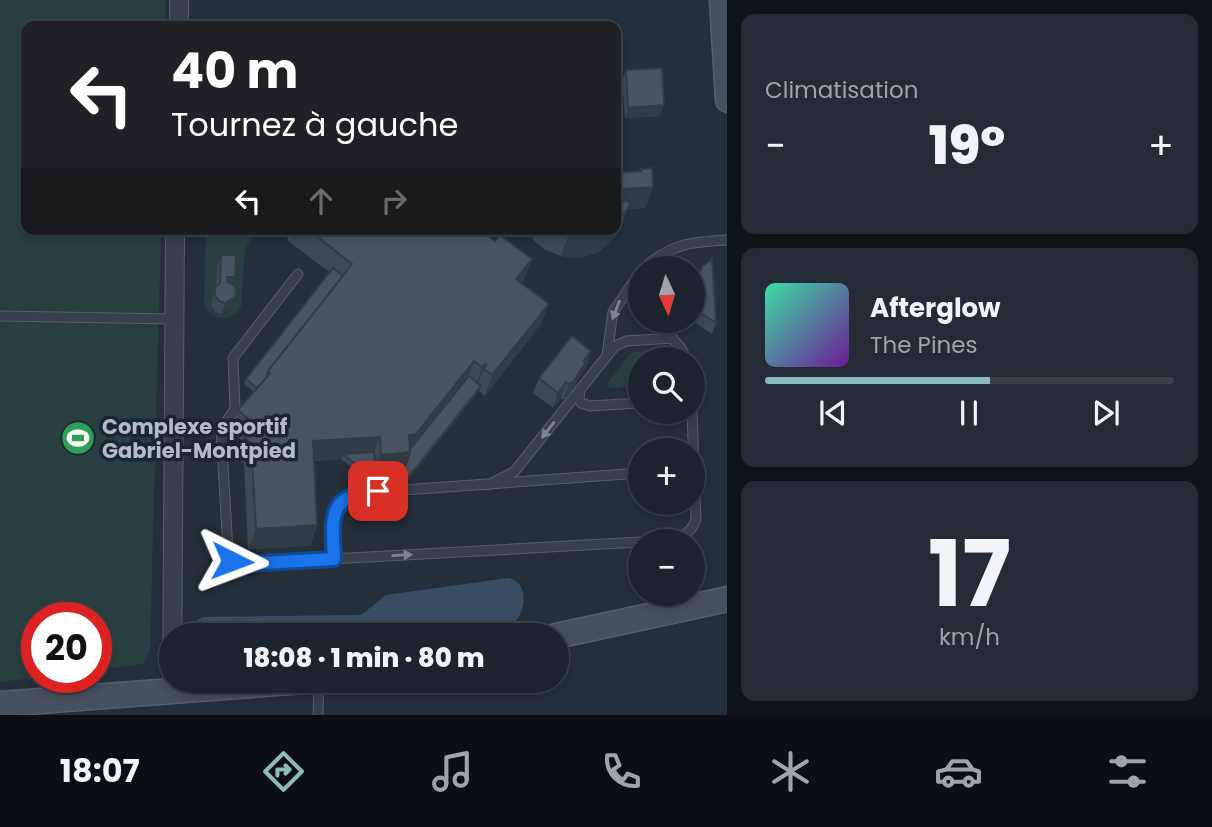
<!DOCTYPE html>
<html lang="fr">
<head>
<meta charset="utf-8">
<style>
  body { margin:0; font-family:Poppins,sans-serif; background:#242b34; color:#f1f3f6; height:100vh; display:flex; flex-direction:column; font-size:26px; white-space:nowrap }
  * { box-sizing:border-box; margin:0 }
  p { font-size:23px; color:#a0a4a9 }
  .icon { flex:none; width:38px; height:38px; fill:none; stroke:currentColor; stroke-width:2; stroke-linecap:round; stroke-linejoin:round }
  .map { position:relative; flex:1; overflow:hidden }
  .drawer { display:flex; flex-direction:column; gap:14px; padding:14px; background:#0f1318; width:485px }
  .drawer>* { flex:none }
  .guide { position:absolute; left:21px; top:21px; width:600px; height:214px; border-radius:14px; box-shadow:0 4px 10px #0003,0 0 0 2px #394048; background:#202124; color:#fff; overflow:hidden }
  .needle { width:46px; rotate:176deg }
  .buttons { position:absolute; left:628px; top:256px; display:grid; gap:14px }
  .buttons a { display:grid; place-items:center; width:77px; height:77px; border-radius:50%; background:#1b232c; box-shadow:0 4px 10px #0003,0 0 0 2px #394048; font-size:35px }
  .speed { position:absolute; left:21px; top:602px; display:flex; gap:14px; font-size:35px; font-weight:700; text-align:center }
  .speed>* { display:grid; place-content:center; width:91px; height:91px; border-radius:50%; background:#1b232c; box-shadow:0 4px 10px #0003,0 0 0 2px #394048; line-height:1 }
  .speed .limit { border:10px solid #d22; background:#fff; color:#111 }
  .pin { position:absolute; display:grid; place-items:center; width:60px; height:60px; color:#fff; margin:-30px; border-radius:14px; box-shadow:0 4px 10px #0006 }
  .me { position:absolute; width:77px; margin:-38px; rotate:93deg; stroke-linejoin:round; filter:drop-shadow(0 0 5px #0008) }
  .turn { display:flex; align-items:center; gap:24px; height:147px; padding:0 35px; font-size:32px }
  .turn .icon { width:91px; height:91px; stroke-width:2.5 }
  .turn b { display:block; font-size:49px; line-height:60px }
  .lanes { display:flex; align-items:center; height:66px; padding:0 35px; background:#0003; justify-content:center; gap:35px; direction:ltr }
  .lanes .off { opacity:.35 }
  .big { font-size:52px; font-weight:800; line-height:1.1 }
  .drawer .widget { flex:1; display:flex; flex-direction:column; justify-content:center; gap:10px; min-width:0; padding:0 24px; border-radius:14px; background:#242b34 }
  .drawer .dial { align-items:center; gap:0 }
  .dial b { font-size:91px; line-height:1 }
  .song { display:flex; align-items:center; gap:21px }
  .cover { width:84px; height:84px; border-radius:10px; background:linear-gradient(135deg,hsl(160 70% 55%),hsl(280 70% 35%)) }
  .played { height:7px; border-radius:4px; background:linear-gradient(90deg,#8bbbb9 55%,#394048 55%) }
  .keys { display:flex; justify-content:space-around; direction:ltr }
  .heat { display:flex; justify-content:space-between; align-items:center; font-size:38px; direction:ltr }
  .trip { position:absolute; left:159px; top:623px; width:410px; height:70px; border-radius:35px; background:#1b232c; box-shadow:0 4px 10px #0003,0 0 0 2px #394048; font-weight:800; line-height:70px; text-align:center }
  .dock { display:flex; height:112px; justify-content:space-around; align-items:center; background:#0b0e12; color:#a0a4a9 }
  .dock .icon { width:49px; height:49px }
  .dock .on { color:#8bbbb9 }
  .dock b { font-size:32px; color:#f1f3f6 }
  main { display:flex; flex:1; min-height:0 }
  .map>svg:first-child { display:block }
  .green { fill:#293e3e; fill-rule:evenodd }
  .water { fill:#394c61 }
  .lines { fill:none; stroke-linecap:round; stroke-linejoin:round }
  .lane-casing { stroke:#565f69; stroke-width:11 }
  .street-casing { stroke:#565f69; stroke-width:20 }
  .secondary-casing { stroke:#565f69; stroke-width:27 }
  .lane { stroke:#38414b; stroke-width:9 }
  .street { stroke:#38414b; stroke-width:18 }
  .secondary { stroke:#46505e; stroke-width:24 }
  .wall { fill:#3e4953 }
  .shaded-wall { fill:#323c44 }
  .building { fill:#485561; stroke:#323c44; stroke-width:2 }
  .oneway { fill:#7c858f }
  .route-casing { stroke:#114b97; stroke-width:18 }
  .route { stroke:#1a73e8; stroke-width:12 }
  .labels { text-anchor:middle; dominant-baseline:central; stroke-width:7; stroke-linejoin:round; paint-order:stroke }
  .poi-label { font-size:21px; font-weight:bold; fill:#b3bcc6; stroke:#1d2630; text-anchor:start }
</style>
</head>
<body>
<main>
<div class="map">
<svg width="728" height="715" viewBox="0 0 728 715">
  <rect width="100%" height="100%" fill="#242f3a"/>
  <path class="green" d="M0 0H166L165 26H26V229H161L150 650 143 664 96 670V618H37V677H41L0 682Z
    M206 229H259L245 249 241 307C231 323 212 321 204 305ZM217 266 232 304C230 312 223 316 215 312 208 302 214 300 216 291 218 283 217 273 217 266Z
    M668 350 671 353 672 359H640V386L610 388 606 385 632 352Z"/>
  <path class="water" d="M508 578C530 582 526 611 514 623L442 635H190C191 625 194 621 204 617L361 615 386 595Z"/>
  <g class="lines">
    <g class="lane-casing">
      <path id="lane" d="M644 268C672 243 692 242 728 240
        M298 274 233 358 235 409 221 429 228 551 232 561 242 564 640 542
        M0 316 173 319
        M656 320C664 337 682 340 685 359
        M607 355 613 312 640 272
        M580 389 579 398 581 403 590 406 640 403
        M488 485 514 472 615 346 626 341 673 338
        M404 490 640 473
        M657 541C674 540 691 537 696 519L692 411
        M334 559C332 517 327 494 378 491
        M318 715 319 681"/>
    </g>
    <g class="street-casing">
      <path id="street" d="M179 26V0
        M172 691 175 229"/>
    </g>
    <g class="secondary-casing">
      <path id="secondary" d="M722 0 728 100
        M556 636 728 599
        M0 704 304 681"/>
    </g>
    <use href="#lane" class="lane"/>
    <use href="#street" class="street"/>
    <use href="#secondary" class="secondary"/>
  </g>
  <path class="wall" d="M626 70 660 116 625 118 622 81Z
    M641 169 653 187 645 208 628 209 622 224 615 237 599 252 579 258 561 256 544 249 534 241 527 229H616Z
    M293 229H481L495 241 532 259 524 279 522 283 541 324 485 396 479 391 392 500 341 459 314 461 317 525 310 546 248 549 244 464 238 458 243 442 231 430 238 410 254 392 244 384 246 379 329 272 287 240 289 234Z
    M221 255 233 285 235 297 231 308 221 314 215 312 211 305 212 299 216 287 217 266Z
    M703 266 716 323 712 334 697 324 693 316V284Z
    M591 351 586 367 582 371 579 379 568 396 563 400 561 398 553 408 533 393 539 378Z"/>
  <path class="shaded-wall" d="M664 105 660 116 625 118 628 108Z
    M653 187 645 208 628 209 622 224 615 237 599 252 579 258 561 256 568 236 609 229H616V209L623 189Z
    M532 259 524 279 509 299 516 279Z
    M227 277H235L232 288H223Z
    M235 297 231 308 221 314 225 303Z
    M549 304 541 324 485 396 492 375Z
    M591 351 586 367 582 371 579 379 568 396 563 400 569 384 583 362Z
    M474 361 467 382 403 473 374 475 381 455 409 435Z
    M485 364 478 384 475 388 482 367Z
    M566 382 561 398 553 408 558 393Z
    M481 386 479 391 392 500 394 495Z
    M380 437 372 458 343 454 341 459 306 461 313 441Z
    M317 525 310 546 248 549 256 529Z"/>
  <path class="building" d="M662 68 664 105 628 108 626 70Z
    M652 168 653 187 623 189V201H628L630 204 623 217 616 223V173L641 171V169Z
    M293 229H299L295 238 289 234Z
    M308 229H481L495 241 500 235 532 259 516 279 549 304 492 375 484 369 487 365 485 364 482 367 474 361 416 434 409 435 410 452 381 455 380 437 313 441 317 525 256 529 251 443 245 438 252 431 251 422 238 410 267 377 270 373 268 371 352 264Z
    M553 229H609L606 231 587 238 568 236Z
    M221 255H236L235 277H227V282L234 286 236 290 235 297 225 303 219 301 215 295V288L220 283Z
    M712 259 716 323 701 313 694 300V283L703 266Z
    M333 268 343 276 268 371 266 378 257 388 246 379Z
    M572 336 591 351 583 362 585 363 574 381 569 384 566 382 558 393 539 378Z
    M469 376 481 386 394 495 343 454 374 452 376 470 405 467 410 452V449Z"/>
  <defs><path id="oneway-solid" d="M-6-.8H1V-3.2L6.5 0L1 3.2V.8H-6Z" transform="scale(1.75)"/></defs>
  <g class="oneway">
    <use href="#oneway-solid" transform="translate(616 310) rotate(111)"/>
    <use href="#oneway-solid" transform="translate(548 430) rotate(128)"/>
    <use href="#oneway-solid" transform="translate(402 555) rotate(-3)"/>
  </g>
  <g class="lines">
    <g class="route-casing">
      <path id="route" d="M232 561 243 564 334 559C332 517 327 494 378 491"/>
    </g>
    <use href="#route" class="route"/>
  </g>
  <defs>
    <g id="stadium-disc" transform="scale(1.75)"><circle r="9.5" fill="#2e9e5b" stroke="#1d2630"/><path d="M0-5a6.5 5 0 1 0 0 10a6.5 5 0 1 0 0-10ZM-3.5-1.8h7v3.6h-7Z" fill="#fff"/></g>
  </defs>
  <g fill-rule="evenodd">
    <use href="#stadium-disc" x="78" y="438"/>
  </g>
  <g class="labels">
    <g class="poi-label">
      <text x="102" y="426">Complexe sportif<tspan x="102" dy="24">Gabriel-Montpied</tspan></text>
    </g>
  </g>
</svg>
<div class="buttons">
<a><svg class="needle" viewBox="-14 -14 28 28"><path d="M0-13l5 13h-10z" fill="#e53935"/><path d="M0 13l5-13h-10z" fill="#a0a4a9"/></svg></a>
<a><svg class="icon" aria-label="search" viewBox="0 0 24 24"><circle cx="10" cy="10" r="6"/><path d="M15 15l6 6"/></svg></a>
<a>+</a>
<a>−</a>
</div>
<div class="speed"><div class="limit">20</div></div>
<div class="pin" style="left:378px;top:491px;background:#d93025"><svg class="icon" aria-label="arrive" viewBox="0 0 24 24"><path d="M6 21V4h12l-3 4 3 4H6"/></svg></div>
<svg class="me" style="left:232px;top:561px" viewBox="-20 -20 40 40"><path d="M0-17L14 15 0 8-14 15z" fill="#1a73e8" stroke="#fff" stroke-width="4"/></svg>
<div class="trip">18:08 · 1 min · 80 m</div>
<div class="guide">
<div class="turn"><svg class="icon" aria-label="left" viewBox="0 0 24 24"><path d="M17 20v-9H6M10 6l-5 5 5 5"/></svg><div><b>40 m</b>Tournez à gauche</div></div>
<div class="lanes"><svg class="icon" aria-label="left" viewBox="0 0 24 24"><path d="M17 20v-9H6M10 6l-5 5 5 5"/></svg><svg class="icon off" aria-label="ahead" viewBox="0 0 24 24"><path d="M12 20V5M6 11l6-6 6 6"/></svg><svg class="icon off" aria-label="right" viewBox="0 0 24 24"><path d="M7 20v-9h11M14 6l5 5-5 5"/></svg></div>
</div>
</div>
<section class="drawer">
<div class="widget"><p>Climatisation</p>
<div class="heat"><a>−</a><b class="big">19°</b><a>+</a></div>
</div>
<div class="widget">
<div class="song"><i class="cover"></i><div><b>Afterglow</b><p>The Pines</p></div></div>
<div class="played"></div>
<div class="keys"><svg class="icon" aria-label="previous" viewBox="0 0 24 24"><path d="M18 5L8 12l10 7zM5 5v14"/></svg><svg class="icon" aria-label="pause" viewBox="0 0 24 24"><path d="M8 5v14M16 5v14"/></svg><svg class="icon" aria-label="next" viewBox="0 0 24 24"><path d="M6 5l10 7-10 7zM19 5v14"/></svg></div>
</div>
<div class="widget dial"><b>17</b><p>km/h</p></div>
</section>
</main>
<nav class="dock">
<b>18:07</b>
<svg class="icon on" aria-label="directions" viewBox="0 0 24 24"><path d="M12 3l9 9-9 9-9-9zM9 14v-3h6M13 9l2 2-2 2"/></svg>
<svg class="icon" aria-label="music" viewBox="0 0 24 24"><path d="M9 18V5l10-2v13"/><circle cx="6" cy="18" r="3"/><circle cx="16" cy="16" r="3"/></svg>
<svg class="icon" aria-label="phone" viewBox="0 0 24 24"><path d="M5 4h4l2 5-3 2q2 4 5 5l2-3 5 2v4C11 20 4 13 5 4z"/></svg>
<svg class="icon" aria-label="climate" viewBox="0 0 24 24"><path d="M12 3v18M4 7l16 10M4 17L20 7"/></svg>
<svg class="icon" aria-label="car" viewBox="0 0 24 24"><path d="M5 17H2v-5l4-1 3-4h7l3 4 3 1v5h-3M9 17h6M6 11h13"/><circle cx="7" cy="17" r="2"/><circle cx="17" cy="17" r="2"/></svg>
<svg class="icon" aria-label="filters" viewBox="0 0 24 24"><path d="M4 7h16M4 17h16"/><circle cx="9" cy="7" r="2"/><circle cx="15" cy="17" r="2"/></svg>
</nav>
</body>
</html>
